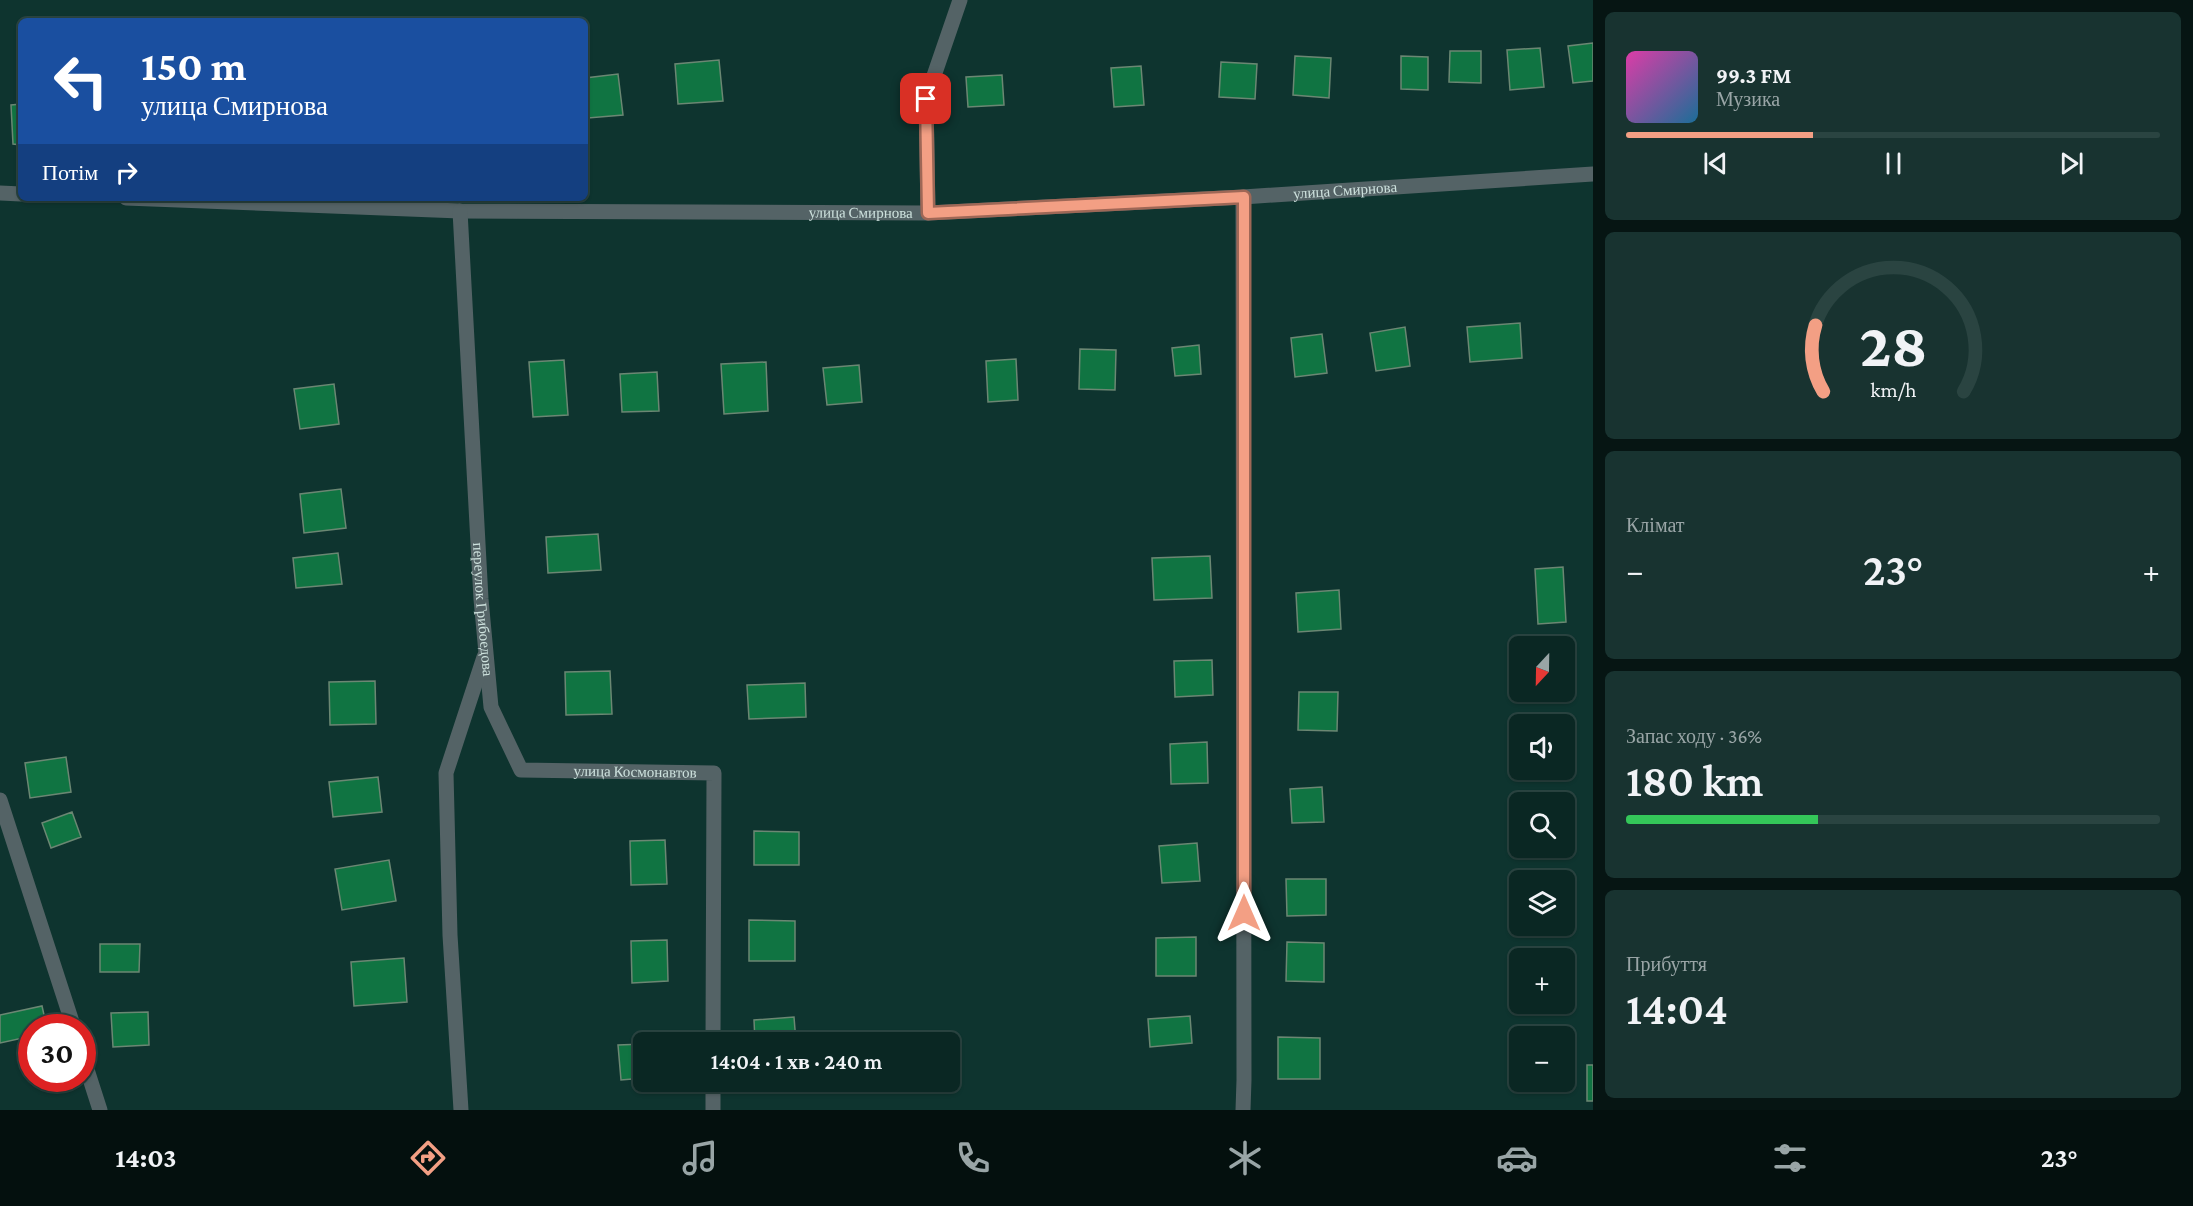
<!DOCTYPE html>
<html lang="uk">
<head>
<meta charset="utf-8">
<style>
  body { margin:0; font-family:"Crimson Pro",serif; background:#183330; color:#f1f3f6; height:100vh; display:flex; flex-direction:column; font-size:22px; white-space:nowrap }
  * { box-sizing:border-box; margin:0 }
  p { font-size:20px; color:#99a5a6 }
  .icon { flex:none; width:33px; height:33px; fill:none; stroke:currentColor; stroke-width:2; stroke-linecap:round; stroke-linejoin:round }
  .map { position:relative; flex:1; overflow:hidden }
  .panel { display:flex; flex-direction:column; gap:12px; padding:12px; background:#061513; width:600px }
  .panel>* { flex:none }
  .top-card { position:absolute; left:18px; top:18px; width:570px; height:183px; border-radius:9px; box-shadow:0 2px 4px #0004,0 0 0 2px #2a4441; background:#1a4fa0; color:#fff; overflow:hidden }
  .needle { width:39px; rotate:202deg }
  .buttons { position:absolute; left:1509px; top:636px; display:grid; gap:12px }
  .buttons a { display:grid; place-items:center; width:66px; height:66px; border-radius:9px; background:#0a2723; box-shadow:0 2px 4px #0004,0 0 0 2px #2a4441; font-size:30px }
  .speed { position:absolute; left:18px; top:1014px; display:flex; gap:12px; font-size:30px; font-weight:700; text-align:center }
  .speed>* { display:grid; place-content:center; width:78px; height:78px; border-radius:50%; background:#0a2723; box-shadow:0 2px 4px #0004,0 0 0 2px #2a4441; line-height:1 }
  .speed .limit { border:9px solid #d22; background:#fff; color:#111 }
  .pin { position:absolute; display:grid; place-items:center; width:51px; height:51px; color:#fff; margin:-26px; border-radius:12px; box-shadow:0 3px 9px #0006 }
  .me { position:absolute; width:66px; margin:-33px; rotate:0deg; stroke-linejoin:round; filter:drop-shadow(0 0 4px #0008) }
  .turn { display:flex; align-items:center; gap:21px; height:126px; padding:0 24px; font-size:27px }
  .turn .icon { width:78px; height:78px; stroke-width:2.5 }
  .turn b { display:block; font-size:42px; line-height:51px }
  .then { display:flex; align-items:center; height:57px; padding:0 24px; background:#0003; gap:12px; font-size:22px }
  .big { font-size:45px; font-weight:600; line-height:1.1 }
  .panel .card { flex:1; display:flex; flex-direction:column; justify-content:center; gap:9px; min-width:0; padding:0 21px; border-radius:9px; background:#183330 }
  .panel .dial { align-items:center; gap:0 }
  .dial svg { height:156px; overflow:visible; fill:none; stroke:#2a4441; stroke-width:7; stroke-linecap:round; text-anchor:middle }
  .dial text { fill:#f1f3f6; stroke:none }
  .song { display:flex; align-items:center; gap:18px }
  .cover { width:72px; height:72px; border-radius:9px; background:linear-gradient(135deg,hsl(320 70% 55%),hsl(200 70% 35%)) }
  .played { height:6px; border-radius:3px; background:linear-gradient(90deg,#f39f84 35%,#2a4441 35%) }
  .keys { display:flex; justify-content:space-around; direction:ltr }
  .heat { display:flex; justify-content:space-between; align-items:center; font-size:33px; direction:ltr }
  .charge { height:9px; border-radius:4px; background:linear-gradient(90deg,#34c759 36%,#2a4441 0) }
  .trip { position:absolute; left:633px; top:1032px; width:327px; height:60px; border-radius:9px; background:#0a2723; box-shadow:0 2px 4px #0004,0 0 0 2px #2a4441; font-weight:600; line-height:60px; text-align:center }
  .tabs { display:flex; height:96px; justify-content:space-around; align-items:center; background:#04100e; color:#99a5a6 }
  .tabs .icon { width:42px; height:42px }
  .tabs .active { color:#f39f84 }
  .tabs b { font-size:27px; color:#f1f3f6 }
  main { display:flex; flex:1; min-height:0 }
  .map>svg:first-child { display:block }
  .building { fill:#107442; stroke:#6b8773; stroke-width:1.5 }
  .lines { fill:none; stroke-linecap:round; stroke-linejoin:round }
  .street { stroke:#546366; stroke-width:15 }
  .route-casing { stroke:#9e6756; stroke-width:15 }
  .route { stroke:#f39f84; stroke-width:10 }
  .labels { text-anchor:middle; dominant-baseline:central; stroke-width:6; stroke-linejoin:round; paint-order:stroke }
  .street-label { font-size:15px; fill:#cde1dd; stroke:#091816 }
</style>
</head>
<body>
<main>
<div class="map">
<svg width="1593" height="1110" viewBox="0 0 1593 1110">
  <rect width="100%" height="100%" fill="#0e342f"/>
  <path class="building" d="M1593 43V81L1573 83 1568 46Z
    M1540 48 1544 87 1510 90 1507 50Z
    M1450 51H1481V83L1449 82Z
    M1295 56 1331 58 1329 98 1293 95Z
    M1401 56 1428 57V90L1401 89Z
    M719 60 723 101 678 104 675 64Z
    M1221 62 1257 64 1255 99 1219 97Z
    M1141 66 1144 105 1114 107 1111 68Z
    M618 74 623 115 588 118 585 78Z
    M1002 75 1004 105 968 107 966 77Z
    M21 104V145L13 144 11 105Z
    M1520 323 1522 358 1470 362 1467 327Z
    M1405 327 1410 366 1376 371 1370 333Z
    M1322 334 1327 373 1295 377 1291 338Z
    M1199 345 1201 374 1175 376 1172 348Z
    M1080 349 1116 350 1115 390 1079 389Z
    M1016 359 1018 400 988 402 986 361Z
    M564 360 568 415 533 417 529 362Z
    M766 362 768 411 724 414 721 364Z
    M859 365 862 402 827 405 823 368Z
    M657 372 659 411 622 412 620 374Z
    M334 384 339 424 300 429 294 389Z
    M341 489 346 528 304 533 300 494Z
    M598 534 601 570 548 573 546 537Z
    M338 553 342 584 296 588 293 558Z
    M1210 556 1212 598 1154 600 1152 558Z
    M1563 567 1566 622 1538 624 1535 569Z
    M1339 590 1341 629 1298 632 1296 593Z
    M1212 660 1213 695 1175 697 1174 661Z
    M610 671 612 714 566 715 565 672Z
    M375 681 376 724 330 725 329 682Z
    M805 683 806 717 749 719 747 685Z
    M1299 692H1338L1337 731 1298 730Z
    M1207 742 1208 783 1171 784 1170 744Z
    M66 757 71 792 30 798 25 763Z
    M378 777 382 812 333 817 329 782Z
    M1322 787 1324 822 1292 823 1290 789Z
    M72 812 81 837 51 848 42 823Z
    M754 831 799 832V865H754Z
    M665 840 667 884 631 885 630 841Z
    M1197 843 1200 881 1162 883 1159 846Z
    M389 860 396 901 342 910 335 869Z
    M1286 879H1326V915L1287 916Z
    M749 920 795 921V961H749Z
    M1196 937V976H1156V938Z
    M667 940 668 981 632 983 631 941Z
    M1287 942 1324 943V982L1286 981Z
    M100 944H140L139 972H100Z
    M404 958 407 1002 354 1006 351 962Z
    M42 1006 47 1028H32V1036L0 1043V1015Z
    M148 1012 149 1045 113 1047 111 1013Z
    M1190 1016 1192 1043 1150 1047 1148 1019Z
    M794 1017 796 1042H755L754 1020Z
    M1278 1037 1320 1038V1079H1278Z
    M644 1044V1078L621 1080 618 1045Z
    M1587 1065H1593V1101H1587Z"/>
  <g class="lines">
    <g class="street">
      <path d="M0 193 21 194"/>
      <path id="s1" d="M126 198 460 211 928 213 1243 197 1593 174"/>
      <path id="s2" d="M460 211 481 599 491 707 521 770 714 773 713 1042"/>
      <path d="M928 213 926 99 960 0"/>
      <path d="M0 800 74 1028"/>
      <path d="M82 1054 100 1110"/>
      <path d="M461 1110 450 935 446 773 484 657"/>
      <path d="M713 1110V1082"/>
      <path d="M1243 1110 1244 1080 1243 197"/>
    </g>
  </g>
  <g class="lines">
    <g class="route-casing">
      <path id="route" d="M926 99 928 213 1244 197V913"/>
    </g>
    <use href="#route" class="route"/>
  </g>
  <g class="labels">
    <g class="street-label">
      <text stroke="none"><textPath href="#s1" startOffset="1220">улица Смирнова</textPath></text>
      <text stroke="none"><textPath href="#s1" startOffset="735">улица Смирнова</textPath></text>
      <text stroke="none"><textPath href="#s2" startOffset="399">переулок Грибоедова</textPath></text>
      <text stroke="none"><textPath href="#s2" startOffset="681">улица Космонавтов</textPath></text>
    </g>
  </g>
</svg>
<div class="buttons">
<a><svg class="needle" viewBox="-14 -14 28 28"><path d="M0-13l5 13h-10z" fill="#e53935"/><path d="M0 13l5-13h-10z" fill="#99a5a6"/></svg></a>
<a><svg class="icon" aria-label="sound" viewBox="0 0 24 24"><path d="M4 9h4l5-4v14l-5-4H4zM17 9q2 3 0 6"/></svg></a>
<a><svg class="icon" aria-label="search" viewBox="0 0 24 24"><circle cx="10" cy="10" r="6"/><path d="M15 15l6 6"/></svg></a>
<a><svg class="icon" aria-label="layers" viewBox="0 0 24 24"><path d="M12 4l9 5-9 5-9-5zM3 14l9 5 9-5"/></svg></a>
<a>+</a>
<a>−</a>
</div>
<div class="speed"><div class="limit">30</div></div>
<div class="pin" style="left:926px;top:99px;background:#d93025"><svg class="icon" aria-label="arrive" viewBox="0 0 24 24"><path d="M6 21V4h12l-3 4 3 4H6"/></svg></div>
<svg class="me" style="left:1244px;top:913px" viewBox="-20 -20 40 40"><path d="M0-17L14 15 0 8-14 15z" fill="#f39f84" stroke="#fff" stroke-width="4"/></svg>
<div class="trip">14:04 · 1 хв · 240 m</div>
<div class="top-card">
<div class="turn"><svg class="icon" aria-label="left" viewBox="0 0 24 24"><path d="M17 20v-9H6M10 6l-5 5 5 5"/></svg><div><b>150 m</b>улица Смирнова</div></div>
<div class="then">Потім<svg class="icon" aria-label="right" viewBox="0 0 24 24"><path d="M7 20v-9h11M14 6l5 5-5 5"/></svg></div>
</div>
</div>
<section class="panel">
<div class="card">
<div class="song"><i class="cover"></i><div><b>99.3 FM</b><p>Музика</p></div></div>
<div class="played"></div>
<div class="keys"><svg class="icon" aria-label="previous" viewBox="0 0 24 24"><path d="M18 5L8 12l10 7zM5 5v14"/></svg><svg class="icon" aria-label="pause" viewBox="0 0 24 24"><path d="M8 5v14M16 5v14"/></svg><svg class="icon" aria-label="next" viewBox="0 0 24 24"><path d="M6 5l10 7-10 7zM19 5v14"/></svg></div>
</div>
<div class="card dial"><svg viewBox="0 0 100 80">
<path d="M14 69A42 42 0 1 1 86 69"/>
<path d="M14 69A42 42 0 0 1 10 35" stroke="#f39f84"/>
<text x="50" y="56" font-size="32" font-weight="700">28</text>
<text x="50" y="72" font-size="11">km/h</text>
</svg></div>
<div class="card"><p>Клімат</p>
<div class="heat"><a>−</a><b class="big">23°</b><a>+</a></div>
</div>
<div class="card"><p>Запас ходу · 36%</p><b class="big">180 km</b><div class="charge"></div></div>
<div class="card"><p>Прибуття</p><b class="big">14:04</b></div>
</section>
</main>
<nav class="tabs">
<b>14:03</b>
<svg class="icon active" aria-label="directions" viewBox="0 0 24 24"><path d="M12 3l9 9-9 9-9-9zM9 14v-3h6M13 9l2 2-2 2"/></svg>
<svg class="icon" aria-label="music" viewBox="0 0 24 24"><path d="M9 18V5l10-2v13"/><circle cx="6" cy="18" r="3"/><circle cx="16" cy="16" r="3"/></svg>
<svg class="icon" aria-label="phone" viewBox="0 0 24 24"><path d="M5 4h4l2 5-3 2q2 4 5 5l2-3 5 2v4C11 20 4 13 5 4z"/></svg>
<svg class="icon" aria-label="climate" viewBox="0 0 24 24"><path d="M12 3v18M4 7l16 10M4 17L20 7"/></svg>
<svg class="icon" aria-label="car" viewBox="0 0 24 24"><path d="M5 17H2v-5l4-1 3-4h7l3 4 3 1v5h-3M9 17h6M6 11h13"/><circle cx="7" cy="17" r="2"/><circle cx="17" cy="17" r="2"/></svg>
<svg class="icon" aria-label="filters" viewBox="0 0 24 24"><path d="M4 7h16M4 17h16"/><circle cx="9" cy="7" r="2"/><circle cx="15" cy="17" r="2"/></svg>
<b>23°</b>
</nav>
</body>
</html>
